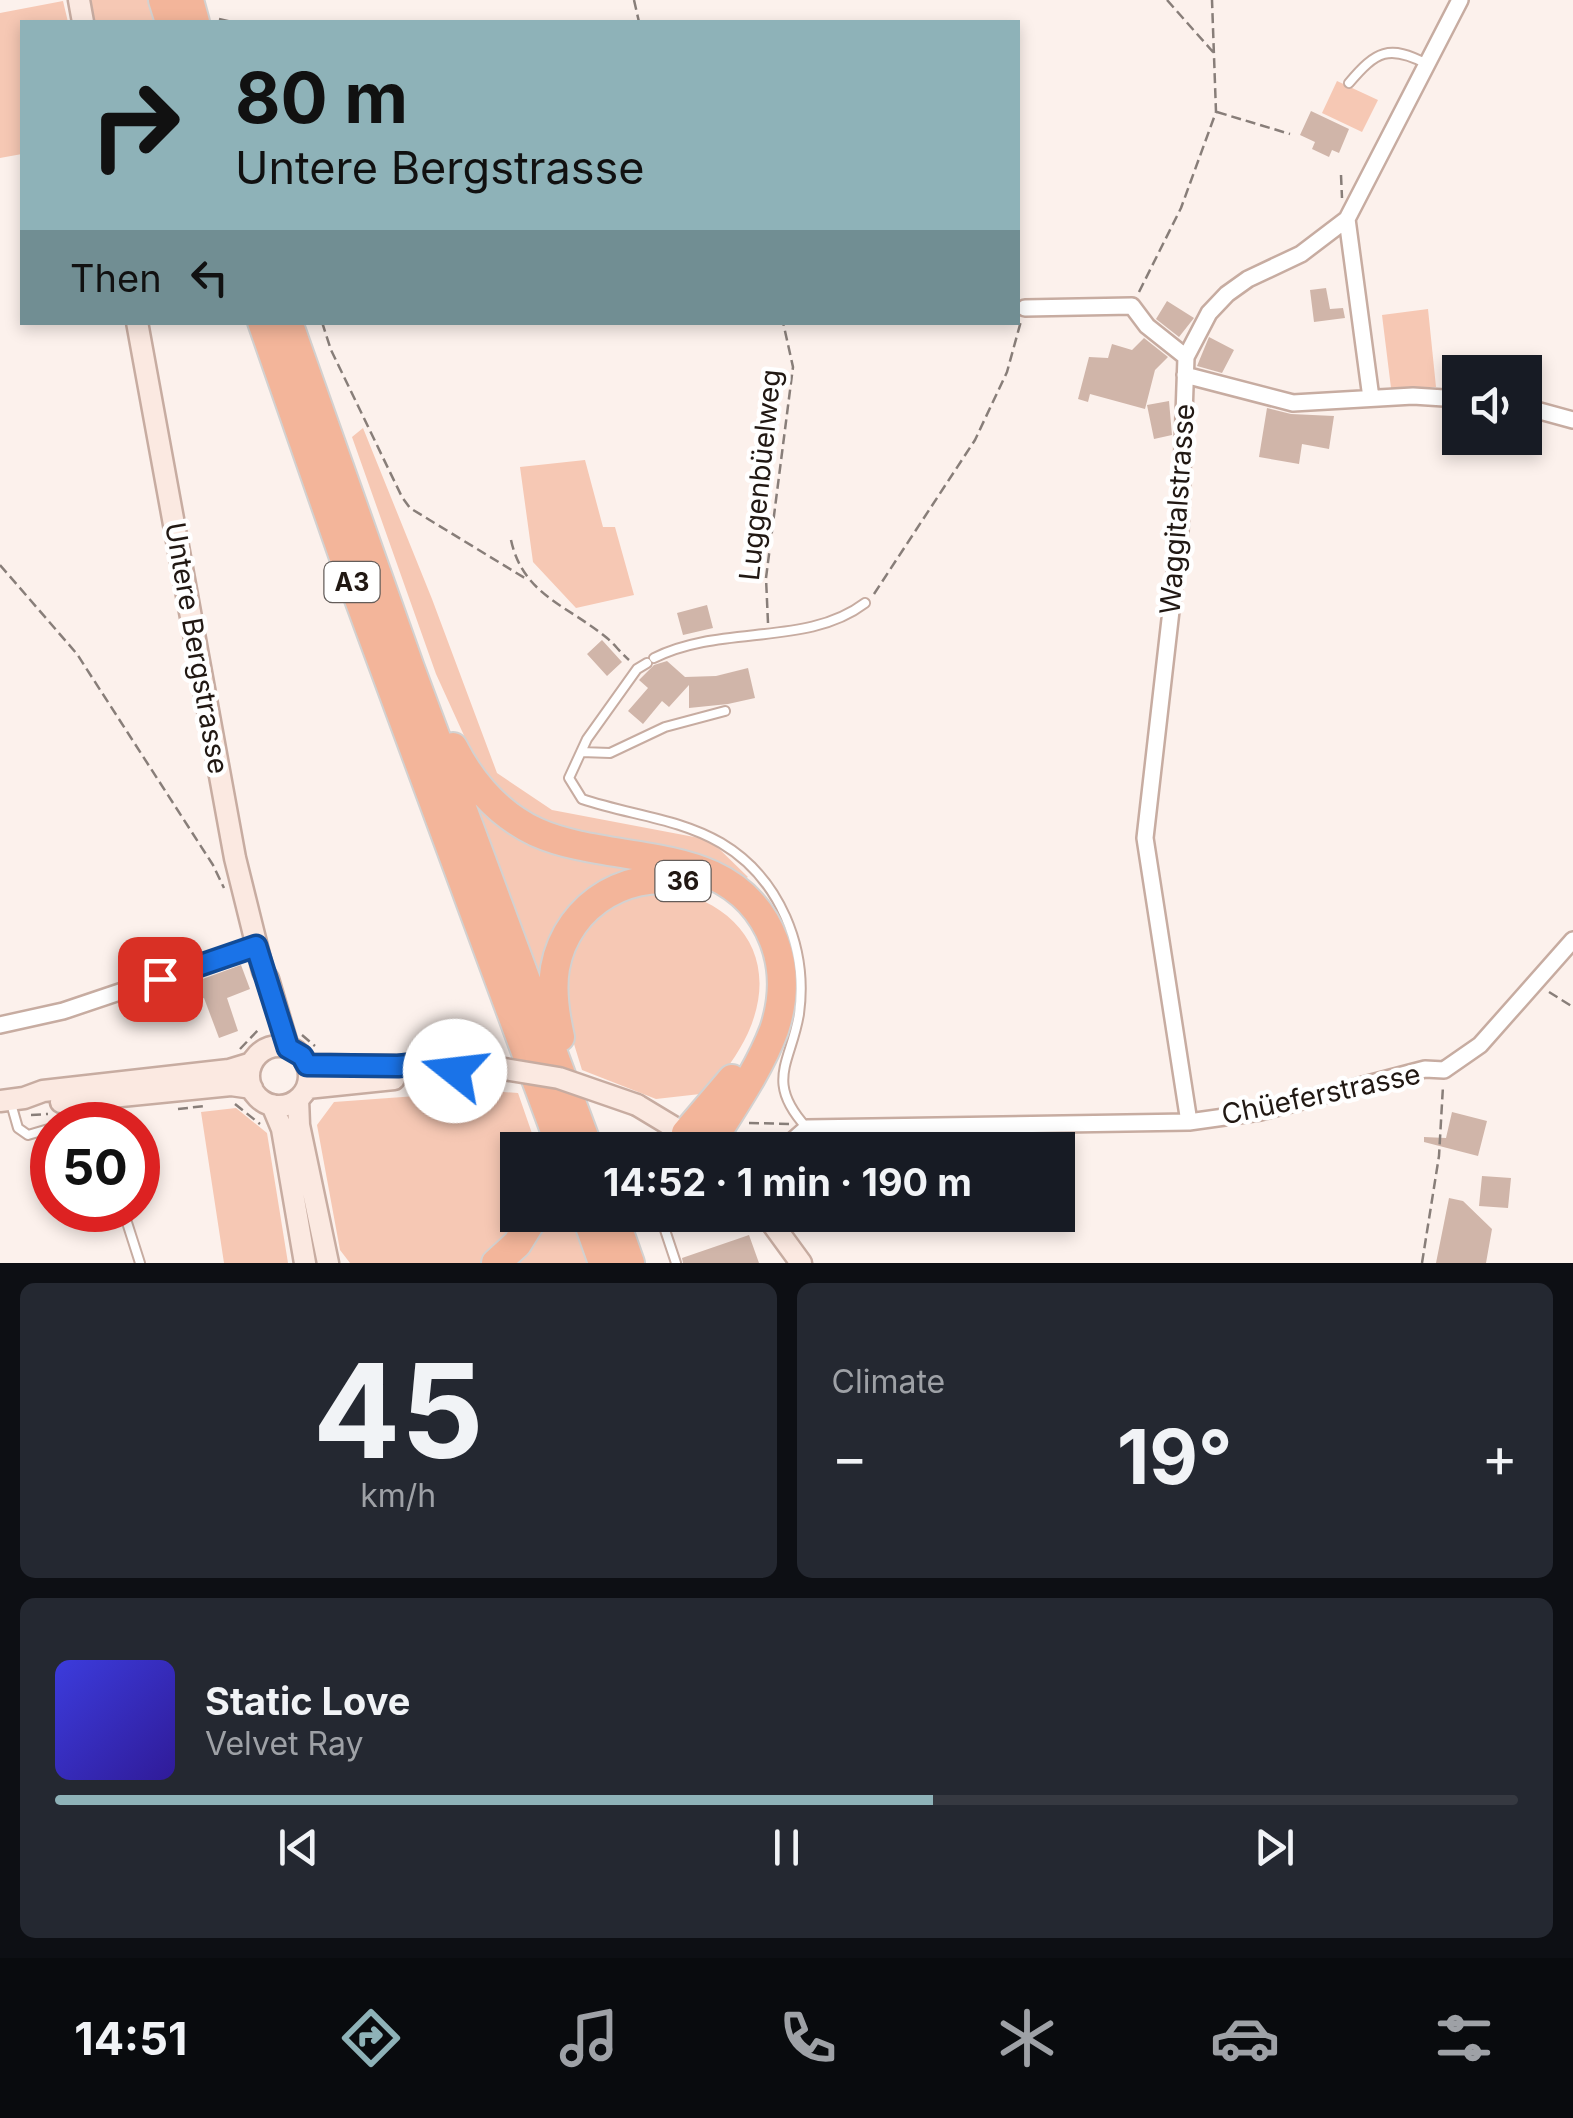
<!DOCTYPE html>
<html lang="en">
<head>
<meta charset="utf-8">
<style>
  body { margin:0; font-family:Inter,sans-serif; background:#242831; color:#f1f3f6; height:100vh; display:flex; flex-direction:column; font-size:38px; white-space:nowrap }
  * { box-sizing:border-box; margin:0 }
  p { font-size:32px; color:#9ea1a6 }
  .icon { flex:none; width:55px; height:55px; fill:none; stroke:currentColor; stroke-width:2; stroke-linecap:round; stroke-linejoin:round }
  .map { position:relative; height:1263px; overflow:hidden }
  .details { display:flex; flex-direction:column; gap:20px; padding:20px; background:#0d0f14; flex:1 }
  .details>* { flex:none }
  .hud { position:absolute; left:20px; top:20px; width:1000px; height:305px; border-radius:0px; box-shadow:0 5px 15px #0003; background:#8eb2b8; color:#111; overflow:hidden }
  .controls { position:absolute; left:1442px; top:355px; display:grid; gap:20px }
  .controls a { display:grid; place-items:center; width:100px; height:100px; border-radius:0px; background:#171b24; box-shadow:0 5px 15px #0003; font-size:50px }
  .speed { position:absolute; left:30px; top:1102px; display:flex; gap:20px; font-size:50px; font-weight:700; text-align:center }
  .speed>* { display:grid; place-content:center; width:130px; height:130px; border-radius:50%; background:#171b24; box-shadow:0 5px 15px #0003; line-height:1 }
  .speed .limit { border:15px solid #d22; background:#fff; color:#111 }
  .pin { position:absolute; display:grid; place-items:center; width:85px; height:85px; color:#fff; margin:-42px; border-radius:20px; box-shadow:0 5px 15px #0006 }
  .me { position:absolute; width:110px; margin:-55px; rotate:286deg; stroke-linejoin:round; filter:drop-shadow(0 0 8px #0008) }
  .turn { display:flex; align-items:center; gap:35px; height:210px; padding:0 50px; font-size:45px }
  .turn .icon { width:130px; height:130px; stroke-width:2.5 }
  .turn b { display:block; font-size:70px; line-height:85px }
  .then { display:flex; align-items:center; height:95px; padding:0 50px; background:#0003; gap:20px; font-size:38px }
  .big { font-size:75px; font-weight:700; line-height:1.1 }
  .details .widget { flex:1; display:flex; flex-direction:column; justify-content:center; gap:15px; min-width:0; padding:0 35px; border-radius:15px; background:#242831 }
  .details .dial { align-items:center; gap:0 }
  .dial b { font-size:130px; line-height:1 }
  .song { display:flex; align-items:center; gap:30px }
  .cover { width:120px; height:120px; border-radius:15px; background:linear-gradient(135deg,hsl(240 70% 55%),hsl(250 70% 35%)) }
  .played { height:10px; border-radius:5px; background:linear-gradient(90deg,#8eb2b8 60%,#363941 60%) }
  .keys { display:flex; justify-content:space-around; direction:ltr }
  .heat { display:flex; justify-content:space-between; align-items:center; font-size:55px; direction:ltr }
  .details .tiles { flex:1; display:grid; gap:20px; grid-template-columns:1fr 1fr }
  .widget:last-child { grid-column:span 2 }
  .trip { position:absolute; left:500px; top:1132px; width:575px; height:100px; border-radius:0px; background:#171b24; box-shadow:0 5px 15px #0003; font-weight:700; line-height:100px; text-align:center }
  .tab-bar { display:flex; height:160px; justify-content:space-around; align-items:center; background:#090b0e; color:#9ea1a6 }
  .tab-bar .icon { width:70px; height:70px }
  .tab-bar .current { color:#8eb2b8 }
  .tab-bar b { font-size:45px; color:#f1f3f6 }
  .map>svg:first-child { display:block }
  .green { fill:#f6c8b4 }
  .building { fill:#d0b5a9 }
  .lines { fill:none; stroke-linecap:round; stroke-linejoin:round }
  .service-casing { stroke:#c7aca1; stroke-width:12 }
  .minor-casing { stroke:#c7aca1; stroke-width:20 }
  .secondary-casing { stroke:#c7aca1; stroke-width:25 }
  .motorway-casing { stroke:#d3d1d0; stroke-width:32 }
  .path { stroke:#887e79; stroke-width:2.5; stroke-dasharray:10 5; stroke-linecap:butt }
  .service { stroke:#fff; stroke-width:8 }
  .minor { stroke:#fff; stroke-width:15 }
  .secondary { stroke:#fbe9e1; stroke-width:20 }
  .motorway { stroke:#f3b59a; stroke-width:28 }
  .secondary-bridge-casing { stroke:#c7aca1; stroke-width:25; stroke-linecap:butt }
  .path-bridge { stroke:#887e79; stroke-width:2.5; stroke-dasharray:10 5; stroke-linecap:butt }
  .secondary-bridge { stroke:#fbe9e1; stroke-width:20 }
  .route-casing { stroke:#114b97; stroke-width:25 }
  .route { stroke:#1a73e8; stroke-width:18 }
  .labels { text-anchor:middle; dominant-baseline:central; stroke-width:9; stroke-linejoin:round; paint-order:stroke }
  .shield { fill:#fff; stroke:#645d5a; stroke-width:2.5 }
  .shield-label { font-size:25px; font-weight:bold; fill:#211813 }
  .street-label { font-size:28px; fill:#211813; stroke:#fff }
</style>
</head>
<body>
<div class="map">
<svg width="1573" height="1263" viewBox="0 0 1573 1263">
  <rect width="100%" height="100%" fill="#fcf1ec"/>
  <path class="green" d="M91 0H148L154 22H95Z
    M63 1 68 22H22V154L0 158V13Z
    M1337 81 1378 100 1362 132 1322 113Z
    M1428 309 1436 387 1391 388 1382 315Z
    M363 428 432 599 497 773 552 810 710 840 748 877 740 882 694 853 552 828 499 796 482 775 436 674 352 437Z
    M585 460 603 527H615L634 595 576 608 533 562 520 467Z
    M470 794 666 868 636 874 539 973Z
    M666 889C740 903 781 959 748 1033 738 1055 723 1073 709 1093L656 1099 582 1070 566 1018 567 962 591 918 635 893Z
    M447 1088 518 1093 536 1145V1150H518V1215H525L493 1257 481 1263H350L340 1250 317 1125 334 1102 430 1095Z
    M236 1108 267 1133 288 1263H224L201 1112Z
    M544 1215H571L588 1263H509Z"/>
  <path class="building" d="M1311 111 1349 129 1339 153 1332 150 1329 157 1312 149 1315 142 1300 135Z
    M1326 288 1330 309 1343 308 1345 318 1314 322 1310 290Z
    M1167 301 1194 318 1179 337 1156 319Z
    M1209 337 1234 350 1222 373 1197 366Z
    M1144 338 1168 357 1155 370 1145 409 1090 394 1088 402 1078 399 1089 357 1108 358 1112 344 1132 350Z
    M1169 401 1172 435 1154 439 1147 405Z
    M1267 408 1291 414 1334 416 1329 449 1302 444 1299 464 1259 457Z
    M707 605 713 628 683 635 677 613Z
    M602 640 622 662 607 676 587 654Z
    M667 661 685 677 716 676 748 668 755 698 728 704 689 708V685L669 707 662 701 643 724 628 711 648 688 639 680 654 665Z
    M241 965 250 989 227 998 238 1031 219 1038 204 998 192 1003 186 985Z
    M1452 1112 1487 1121 1478 1156 1424 1142V1137L1446 1138Z
    M1482 1176 1511 1178 1508 1208 1479 1206Z
    M1449 1198 1463 1201 1492 1229 1486 1263H1436Z
    M749 1235 759 1263H683L682 1258Z"/>
  <g class="lines">
    <g class="service-casing">
      <path id="service" d="M1349 83C1376 51 1389 44 1427 64
        M654 658C722 624 807 647 865 603
        M647 663 637 669 587 739 569 778 582 799C629 815 678 818 721 843 780 878 808 948 799 1014 791 1063 764 1081 807 1128
        M581 752 610 753 665 727 725 711
        M10 1100 18 1128 28 1135 52 1128
        M123 1210 140 1263
        M660 1215 676 1263
        M663 1225 701 1217"/>
    </g>
    <g class="minor-casing">
      <path id="minor" d="M1347 219 1371 398
        M1025 308 1132 306 1147 326 1186 357
        M1185 375 1293 403 1413 396 1460 399
        M1525 407 1573 420
        M0 1025 63 1011 256 946
        M1189 1122 1145 838 1180 532 1186 357 1209 313 1227 294 1248 279 1301 254 1347 219 1460 0
        M782 1150 807 1128 1189 1122 1260 1112 1425 1069 1444 1070 1480 1045 1573 940"/>
    </g>
    <g class="secondary-casing">
      <path id="secondary" d="M79 0 83 22
        M137 322 235 858 263 971 268 979 288 1047
        M249 1076a30 30 0 1 1 60 0a30 30 0 1 1-60 0Z
        M307 1065 398 1066 436 1062 498 1068
        M307 1088 394 1079
        M298 1099 299 1125 328 1263
        M0 1101 24 1098 43 1091 229 1070 252 1063
        M61 1102 231 1085 252 1088
        M272 1105 282 1129 305 1263
        M637 1105 695 1140
        M766 1215 801 1263"/>
    </g>
    <g class="motorway-casing">
      <path id="motorway" d="M163 0 170 22
        M189 0 195 22
        M262 322 350 575 562 1150
        M288 322 410 668 589 1150
        M453 747C472 784 498 814 536 832 616 868 735 839 774 941 785 970 784 1000 774 1030 758 1072 730 1111 707 1149
        M560 1037C555 1015 551 991 555 968 567 902 634 864 697 885
        M686 1133 732 1079
        M586 1215 603 1263
        M613 1215 630 1263
        M496 1263 517 1244 535 1215"/>
    </g>
    <path class="path" d="M634 0 639 22
      M1167 0 1213 52
      M219 19 232 22
      M1217 112 1290 134
      M1341 175 1342 198
      M1139 292 1181 208 1216 112 1212 0
      M322 322 331 350 402 497 410 508 528 580
      M511 540C523 595 567 605 607 638 614 644 621 653 629 660
      M0 565 77 654 213 865 224 888
      M874 594 975 440 1007 372 1021 321
      M768 623 766 578 793 367 783 322
      M1549 992 1573 1007
      M302 1035 315 1046
      M240 1049 260 1028
      M235 1104 260 1124
      M178 1109 205 1106
      M31 1115 48 1114
      M749 1123 791 1124
      M1422 1263 1439 1156 1443 1086"/>
    <use href="#service" class="service"/>
    <use href="#minor" class="minor"/>
    <use href="#secondary" class="secondary"/>
    <use href="#motorway" class="motorway"/>
    <g class="secondary-bridge-casing">
      <path id="secondary-bridge" d="M498 1068 559 1078 637 1105"/>
    </g>
    <path class="path-bridge" d="M459 1052 488 1055"/>
    <use href="#secondary-bridge" class="secondary-bridge"/>
  </g>
  <g class="lines">
    <g class="route-casing">
      <path id="route" d="M160 979 256 946 288 1048 302 1056 307 1065 398 1066 436 1062 464 1067 455 1071"/>
    </g>
    <use href="#route" class="route"/>
  </g>
  <g class="labels">
    <g class="shield">
      <rect x="324.5" y="562" width="55" height="40" rx="8"/>
      <rect x="655.5" y="861" width="55" height="40" rx="8"/>
    </g>
    <g class="shield-label">
      <text x="352" y="582">A3</text>
      <text x="683" y="881">36</text>
    </g>
    <g class="street-label">
      <text transform="translate(760 475) rotate(-84)">Luggenbüelweg</text>
      <text transform="translate(1177 509) rotate(-86)">Waggitalstrasse</text>
      <text transform="translate(197 648) rotate(80)">Untere Bergstrasse</text>
      <text transform="translate(1321 1094) rotate(-12)">Chüeferstrasse</text>
    </g>
  </g>
</svg>
<div class="controls">
<a><svg class="icon" aria-label="sound" viewBox="0 0 24 24"><path d="M4 9h4l5-4v14l-5-4H4zM17 9q2 3 0 6"/></svg></a>
</div>
<div class="speed"><div class="limit">50</div></div>
<div class="pin" style="left:160px;top:979px;background:#d93025"><svg class="icon" aria-label="arrive" viewBox="0 0 24 24"><path d="M6 21V4h12l-3 4 3 4H6"/></svg></div>
<svg class="me" style="left:455px;top:1071px" viewBox="-20 -20 40 40"><circle r="19" fill="#fff"/><path d="M0-13L10 11 0 6-10 11z" fill="#1a73e8"/></svg>
<div class="trip">14:52 · 1 min · 190 m</div>
<div class="hud">
<div class="turn"><svg class="icon" aria-label="right" viewBox="0 0 24 24"><path d="M7 20v-9h11M14 6l5 5-5 5"/></svg><div><b>80 m</b>Untere Bergstrasse</div></div>
<div class="then">Then<svg class="icon" aria-label="left" viewBox="0 0 24 24"><path d="M17 20v-9H6M10 6l-5 5 5 5"/></svg></div>
</div>
</div>
<section class="details">
<div class="tiles">
<div class="widget dial"><b>45</b><p>km/h</p></div>
<div class="widget"><p>Climate</p>
<div class="heat"><a>−</a><b class="big">19°</b><a>+</a></div>
</div>
<div class="widget">
<div class="song"><i class="cover"></i><div><b>Static Love</b><p>Velvet Ray</p></div></div>
<div class="played"></div>
<div class="keys"><svg class="icon" aria-label="previous" viewBox="0 0 24 24"><path d="M18 5L8 12l10 7zM5 5v14"/></svg><svg class="icon" aria-label="pause" viewBox="0 0 24 24"><path d="M8 5v14M16 5v14"/></svg><svg class="icon" aria-label="next" viewBox="0 0 24 24"><path d="M6 5l10 7-10 7zM19 5v14"/></svg></div>
</div>
</div>
</section>
<nav class="tab-bar">
<b>14:51</b>
<svg class="icon current" aria-label="directions" viewBox="0 0 24 24"><path d="M12 3l9 9-9 9-9-9zM9 14v-3h6M13 9l2 2-2 2"/></svg>
<svg class="icon" aria-label="music" viewBox="0 0 24 24"><path d="M9 18V5l10-2v13"/><circle cx="6" cy="18" r="3"/><circle cx="16" cy="16" r="3"/></svg>
<svg class="icon" aria-label="phone" viewBox="0 0 24 24"><path d="M5 4h4l2 5-3 2q2 4 5 5l2-3 5 2v4C11 20 4 13 5 4z"/></svg>
<svg class="icon" aria-label="climate" viewBox="0 0 24 24"><path d="M12 3v18M4 7l16 10M4 17L20 7"/></svg>
<svg class="icon" aria-label="car" viewBox="0 0 24 24"><path d="M5 17H2v-5l4-1 3-4h7l3 4 3 1v5h-3M9 17h6M6 11h13"/><circle cx="7" cy="17" r="2"/><circle cx="17" cy="17" r="2"/></svg>
<svg class="icon" aria-label="filters" viewBox="0 0 24 24"><path d="M4 7h16M4 17h16"/><circle cx="9" cy="7" r="2"/><circle cx="15" cy="17" r="2"/></svg>
</nav>
</body>
</html>
